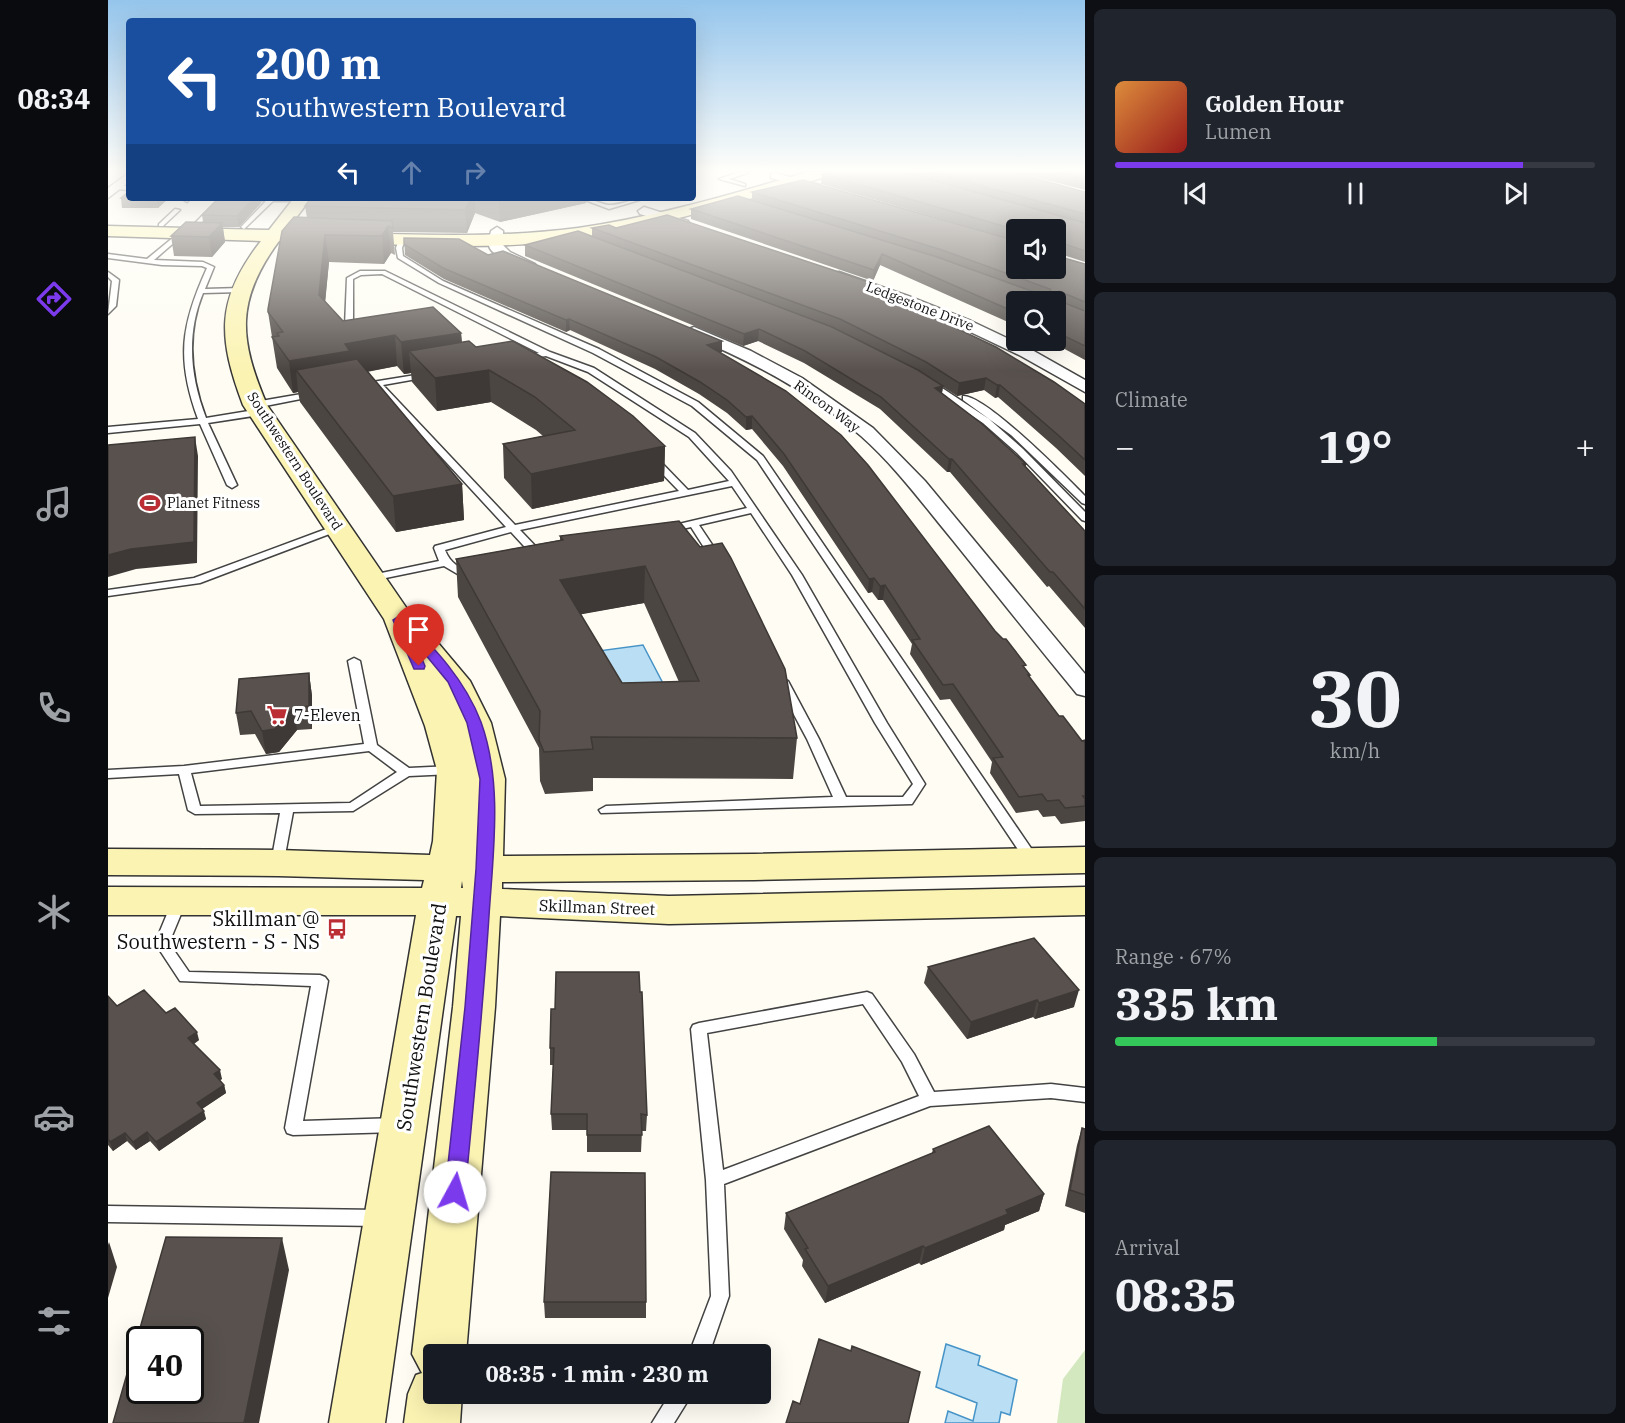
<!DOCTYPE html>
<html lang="en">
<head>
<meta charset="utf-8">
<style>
  body { margin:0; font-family:"IBM Plex Serif",serif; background:#20242c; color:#f1f3f6; height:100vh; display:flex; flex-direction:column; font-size:22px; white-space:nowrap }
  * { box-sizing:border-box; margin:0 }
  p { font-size:20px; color:#9ea1a6 }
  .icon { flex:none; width:33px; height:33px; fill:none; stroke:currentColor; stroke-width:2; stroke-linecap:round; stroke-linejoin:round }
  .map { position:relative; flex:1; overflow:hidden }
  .sheet { display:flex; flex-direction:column; gap:9px; padding:9px; background:#0d0f14; width:540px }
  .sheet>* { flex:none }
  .guide { position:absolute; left:18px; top:18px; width:570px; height:183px; border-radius:6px; box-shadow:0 6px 24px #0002; background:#1a4fa0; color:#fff; overflow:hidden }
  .tools { position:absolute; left:898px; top:219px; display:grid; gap:12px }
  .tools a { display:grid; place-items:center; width:60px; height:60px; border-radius:6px; background:#171b24; box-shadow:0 6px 24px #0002; font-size:30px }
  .speed { position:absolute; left:18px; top:1326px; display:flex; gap:12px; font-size:30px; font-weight:700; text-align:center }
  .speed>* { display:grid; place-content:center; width:78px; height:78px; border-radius:50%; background:#171b24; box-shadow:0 6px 24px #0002; line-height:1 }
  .speed .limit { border:3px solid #111; border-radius:9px; background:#fff; color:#111 }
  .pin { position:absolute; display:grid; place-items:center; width:51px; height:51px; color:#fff; margin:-62px -26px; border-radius:50% 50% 50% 0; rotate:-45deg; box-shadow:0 0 6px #0007 }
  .pin .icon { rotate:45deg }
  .me { position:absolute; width:66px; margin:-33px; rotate:6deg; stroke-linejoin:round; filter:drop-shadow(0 0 4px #0008) }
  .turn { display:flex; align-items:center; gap:21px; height:126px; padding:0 30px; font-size:27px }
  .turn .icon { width:78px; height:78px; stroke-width:2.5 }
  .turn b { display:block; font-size:42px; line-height:51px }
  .lanes { display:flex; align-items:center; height:57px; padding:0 30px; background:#0003; justify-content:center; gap:30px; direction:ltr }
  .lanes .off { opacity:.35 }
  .big { font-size:45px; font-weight:800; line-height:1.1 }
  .sheet .card { flex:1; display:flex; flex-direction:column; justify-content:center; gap:9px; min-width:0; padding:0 21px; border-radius:9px; background:#20242c }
  .sheet .dial { align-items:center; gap:0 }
  .dial b { font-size:78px; line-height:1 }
  .song { display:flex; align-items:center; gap:18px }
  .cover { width:72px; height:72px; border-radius:9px; background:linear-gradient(135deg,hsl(30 70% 55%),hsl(0 70% 35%)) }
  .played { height:6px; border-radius:3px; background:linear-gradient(90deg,#7c3aed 85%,#363941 85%) }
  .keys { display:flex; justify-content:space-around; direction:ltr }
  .heat { display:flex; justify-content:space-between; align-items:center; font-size:33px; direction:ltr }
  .charge { height:9px; border-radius:4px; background:linear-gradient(90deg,#34c759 67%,#363941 0) }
  .trip { position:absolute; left:315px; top:1344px; width:348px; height:60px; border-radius:6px; background:#171b24; box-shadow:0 6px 24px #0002; font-weight:800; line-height:60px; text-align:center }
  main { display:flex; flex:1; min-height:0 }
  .tab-bar { display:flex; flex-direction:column; width:108px; justify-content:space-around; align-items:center; background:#090b0e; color:#9ea1a6 }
  .tab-bar .icon { width:42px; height:42px }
  .tab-bar .current { color:#7c3aed }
  .tab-bar b { font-size:27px; color:#f1f3f6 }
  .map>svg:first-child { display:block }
  .green { fill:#d3e8be }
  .water { fill:#badef3; stroke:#4593c7; stroke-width:1.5 }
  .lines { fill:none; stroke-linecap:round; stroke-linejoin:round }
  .lane-casing { stroke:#434343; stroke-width:3 }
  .street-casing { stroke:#434343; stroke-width:3 }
  .secondary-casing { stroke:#323232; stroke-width:3 }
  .lane { fill:#fff; fill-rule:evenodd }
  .street { fill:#fff; fill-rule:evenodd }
  .secondary { fill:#fbf3b2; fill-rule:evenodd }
  .wall { fill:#4c4642; fill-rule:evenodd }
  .shaded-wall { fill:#3e3936 }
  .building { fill:#58514d; stroke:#3e3936; stroke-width:1.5; fill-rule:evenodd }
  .route { fill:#7c3aed; stroke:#51269a; stroke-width:1.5 }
  .labels { text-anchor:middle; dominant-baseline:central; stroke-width:6; stroke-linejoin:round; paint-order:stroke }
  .far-street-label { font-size:14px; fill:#101010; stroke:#fff }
  .far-poi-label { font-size:14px; fill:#101010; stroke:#fff; text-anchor:start }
  .poi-label { font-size:16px; fill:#101010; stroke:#fff; text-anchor:start }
  .street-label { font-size:16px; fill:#101010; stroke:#fff }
  .near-poi-label { font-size:20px; fill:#101010; stroke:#fff; text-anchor:end }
  .near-street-label { font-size:20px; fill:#101010; stroke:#fff }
</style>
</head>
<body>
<main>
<nav class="tab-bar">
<b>08:34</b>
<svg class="icon current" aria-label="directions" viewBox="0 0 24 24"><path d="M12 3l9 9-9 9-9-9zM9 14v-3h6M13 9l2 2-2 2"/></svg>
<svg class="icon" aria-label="music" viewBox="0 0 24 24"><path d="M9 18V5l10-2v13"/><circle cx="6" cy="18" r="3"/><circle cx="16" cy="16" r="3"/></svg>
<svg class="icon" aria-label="phone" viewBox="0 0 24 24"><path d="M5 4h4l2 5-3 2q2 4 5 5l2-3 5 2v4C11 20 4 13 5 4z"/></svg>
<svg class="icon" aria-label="climate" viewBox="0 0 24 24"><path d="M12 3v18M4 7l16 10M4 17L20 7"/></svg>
<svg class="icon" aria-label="car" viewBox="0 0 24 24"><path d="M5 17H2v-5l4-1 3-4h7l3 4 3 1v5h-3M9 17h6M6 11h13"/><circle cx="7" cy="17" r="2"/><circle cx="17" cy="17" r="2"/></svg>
<svg class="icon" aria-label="filters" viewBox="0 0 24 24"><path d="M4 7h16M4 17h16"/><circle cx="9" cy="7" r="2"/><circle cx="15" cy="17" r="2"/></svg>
</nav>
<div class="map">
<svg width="977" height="1423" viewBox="0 0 977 1423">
  <rect width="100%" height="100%" fill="#fefcf3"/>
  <path class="green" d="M977 1350V1423H949L955 1379Z"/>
  <path class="water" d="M535 645 560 693 512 699 490 651Z
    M838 1344 872 1356 870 1365 909 1380 902 1415 893 1412 891 1423H837L840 1411 865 1421 869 1403 828 1387Z"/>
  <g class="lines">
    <g class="lane-casing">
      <path id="lane" d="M632 172H642L621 179 637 184V186L611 179Z
        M8 186H21V190L6 189Z
        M77 198H83L79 202 76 200Z
        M112 198H118L89 227H85V225Z
        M136 198H196L197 199 194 201H165L136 229 133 227 134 226 158 201Z
        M472 198C482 198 490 203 500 205 512 206 526 198 538 198L501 209Z
        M67 209 72 210 55 226H51V224Z
        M72 232 77 233 46 260 95 262 106 267 97 289 133 288 137 290 133 292 95 293C78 335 82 376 98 418L152 409 156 412 152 415 100 423 129 485 124 488 119 485 92 424 0 433V427L90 419C68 359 73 325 99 268L94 266 54 265 0 258V254L39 259Z
        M294 237 297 239 294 248 295 256 335 281 491 349 590 402 655 456 929 857 931 860 929 863H919L649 460 584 406 485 353 331 283 290 258 288 248 291 239Z
        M252 271H277L442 352 486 368 587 433 623 471 694 575 779 723 817 784 804 804 493 813 491 810 498 806 725 797 699 739 668 681 674 678 680 681 711 739 738 797H795L805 784 767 723 684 575 643 513 591 525 613 558 608 561 604 560 583 527 561 532 556 529 558 527 639 508 624 486 412 530 435 554V558H427L403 532 337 550C342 563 351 569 366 571L367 573 366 575 353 576 336 566 263 581 259 580 258 578 259 576 331 561 326 548 327 546 398 527 268 386 252 388V384L320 373V377L275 385 407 525 571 491 543 462V458H549L580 490 621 481 581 437 480 372 438 356 411 360V356L431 353 274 274 253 275 245 279V326L251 333 244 335 237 326 239 278Z
        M0 272 11 280 8 306 0 314 4 281 0 277Z
        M819 382H825L881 419 915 449 977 512V521L974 520 909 453 875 423 819 386Z
        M205 392 209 394 208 396 147 408 143 405 147 402Z
        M855 396C878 395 958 477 977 496V504L974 503 903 435 855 400Z
        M229 525 232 526V530L92 583 0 596V590L86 578Z
        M246 658 252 661 269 745 301 768 344 766 350 770 344 774 301 776 245 811 185 812 175 866H165L163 863 172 813 87 814 80 810 71 774 0 778V770L76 766 256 744 240 661ZM261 751 289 772 242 803 92 806 83 773Z
        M71 897 76 899 78 902 61 943 81 972 212 975 217 977 220 981 195 1121 289 1118 295 1120 297 1125 295 1130 289 1132 185 1135 179 1133 177 1128 203 986 72 981 47 943 64 902 66 899Z
        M759 992 764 994 806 1054 826 1092 943 1084 977 1088V1102L943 1098 822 1106 616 1184 621 1296 601 1354H581L603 1296 598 1180 583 1029 585 1025 591 1023ZM755 1004 794 1062 811 1096 615 1170 599 1033Z
        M0 1206 272 1210 278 1212 281 1218 278 1224 272 1226 0 1222Z
        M562 1394H584L566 1423H544Z"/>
    </g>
    <g class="street-casing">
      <path id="street" d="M21 173V182L0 198V188Z
        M667 173 712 185 714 188 708 192 663 178V174Z
        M536 207 580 221 582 224 576 228 532 214 530 211Z
        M389 227 395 231V245L402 252 427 264 429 267 427 270C417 272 384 257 381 246 380 242 382 235 383 231Z
        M731 272 800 296 863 321 924 350 977 380V392L913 356 852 327 726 279 724 276 726 273Z
        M586 327 643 351 694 378 765 428 817 481 977 674V696L969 694C926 642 885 590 843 538 814 503 787 466 753 436 702 391 642 361 581 335L578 332 581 329Z"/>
    </g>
    <g class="secondary-casing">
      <path id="secondary" d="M700 172H726L724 175C631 202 539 231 443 242 377 249 309 245 242 243L236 242 233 238 236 234 242 233C318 235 394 238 470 228 548 217 624 194 700 172Z
        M186 198H203L178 231 187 232 190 236 187 240 171 241C127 301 131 339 159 405L306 619 310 628 320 631 362 681 383 723 397 779 395 856 646 854 977 847V873L646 880 394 882V889L561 896 977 887V915L561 924 392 916 387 1007 358 1354H326V1394H354L352 1423H296L300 1394 308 1375 314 1373 304 1354 345 1007 353 916H348L277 1423H221L308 915H0V887L314 888 316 880 170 876 0 875V849L170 850 322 855 325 841 329 770 317 726 276 619 135 405C110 338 107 300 153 241L0 236V226L161 230ZM354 881 355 888H353Z"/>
    </g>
    <use href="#lane" class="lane"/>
    <use href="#street" class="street"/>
    <use href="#secondary" class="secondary"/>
  </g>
  <path class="wall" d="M722 172H905L977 192V262L949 253V256L977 264V360L940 340H948V302H909V326L772 265 765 281 583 219V209L644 200V192L909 268 948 230H909V241L713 184 714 174Z
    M908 172H977V190Z
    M13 198H61L50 208H14Z
    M203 198H478V203L392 222 367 213 359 233 285 232 287 255 283 253 276 264 221 262 217 301 235 321 353 333 354 342 368 347 557 446 556 481 424 509 396 478 395 444 435 436 428 430 383 402 329 411 304 382 303 373 296 374 289 366 259 372 354 484 356 520 288 532 192 402 190 392 185 393 169 368 160 312 199 218 197 206Z
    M153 203 131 227H115L117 242 104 257 66 256 63 236 95 222 94 215Z
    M484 228H508L761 282 760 287 977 404V476L948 448 890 397 887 398 876 390 849 396 835 387 834 393 918 464V467L977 531V628L941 586 939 587 842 472H839L772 409 696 363 650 341 635 346 417 256V245L484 236Z
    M296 238 380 255 614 341V352L612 353 887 631 922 675V678L951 716 974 741 977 740V821L953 824 947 816 935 817 930 810 908 813 882 773 884 762 842 699 832 700 802 654 804 644 775 600H770L764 592 760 593 675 466 644 429 638 430 619 413 591 394 547 369 462 330 458 332 336 279 297 255Z
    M571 521 689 738 685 779 485 778V791L437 794 432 781 431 748 350 597 348 559 452 540V536ZM536 603 571 682 514 683 472 614Z
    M201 673 204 696V729L189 730 171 752 158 754 147 734 132 735 128 713Z
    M820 967 966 1007 927 1019 925 1017 859 1039 816 983Z
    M0 996 9 1006 58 1013 91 1040 86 1044 114 1079 112 1080 116 1085 118 1093 94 1109 98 1119 51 1151 42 1141 28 1150 19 1141 5 1151 0 1145Z
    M443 1009 539 1115 538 1131H534L533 1152H479V1130H444L443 1114 445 1065H442V1048Z
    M974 1128 977 1129V1213L957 1206 969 1145Z
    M825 1149 936 1194 931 1211 897 1225 896 1230 813 1265 811 1263 717 1303 694 1266 695 1260 676 1229 678 1213 824 1153Z
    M436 1302H538V1318H437Z"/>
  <path class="shaded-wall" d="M49 198H61L50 208 48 199Z
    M146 198H153V203L131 227 129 216Z
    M363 198H367V213L359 233 357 210Z
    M395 198H478V203L392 222 391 199Z
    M114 223 117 242 104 257 101 237Z
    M280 226 283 253 276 264 274 236Z
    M217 235 221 262 215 325 211 295Z
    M774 254 772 265 765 281 766 270Z
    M461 319 462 330 458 332V320Z
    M651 329 650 341 635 346 636 334Z
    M353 333 355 364 301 351 303 373 296 374 293 342Z
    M287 335 289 366 245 374 188 370 190 392 185 393 181 361 237 344Z
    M614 341V352L599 357V345Z
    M381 370 383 402 329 411 327 378Z
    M878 378 876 390 849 396 851 383Z
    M889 385H892L890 397 887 398Z
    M835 386 833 399 827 388Z
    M644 416V429L638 430V417Z
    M87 437 90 456 89 563 28 569 0 577V555Z
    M557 446 556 481 424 509 423 474Z
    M841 459H844L842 472H839Z
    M354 484 356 520 288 532 285 496Z
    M537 566 536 603 453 618 452 580Z
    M766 578 764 592 760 593 761 579Z
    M777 585 775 600H770L772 586Z
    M201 673 204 696V729L201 706Z
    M185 708 189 730 171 752 158 754 154 731Z
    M971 990 966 1007 927 1019 931 1003Z
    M929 1000 925 1017 859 1039 863 1022Z
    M89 1032 91 1040 82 1046 80 1038Z
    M112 1070 114 1079 108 1082 106 1074Z
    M116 1085 118 1093 91 1111 89 1103Z
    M96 1111 98 1119 51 1151 48 1142Z
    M39 1132 42 1141 28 1150 25 1142Z
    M17 1133 19 1141 5 1151 2 1142Z
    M936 1194 931 1211 897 1225 896 1230 813 1265 817 1248 898 1210Z
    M174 1238 181 1270 151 1423H136Z
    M1 1242 9 1267 0 1298V1245Z
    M815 1246 811 1263 717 1303 720 1286Z"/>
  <path class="building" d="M722 172H796L977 223V251L951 242 948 244V230H909L714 174Z
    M822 172H905L977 192V214Z
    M947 172H977V180Z
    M695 180 909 241V268H948V246L949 256 977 264V302L951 291 948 293 949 300 977 311V346L948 332V302H909V313L774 254 766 270 583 209 630 196 829 257 929 293H941L943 291 942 289 834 250 644 192Z
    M21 191V198H49L48 199 13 198Z
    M111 198H146L129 216 94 215Z
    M203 198H363L357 210 197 206Z
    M559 215 761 282 759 286 888 347 946 382 977 404V460L950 435 892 385H889L878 378 851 383 818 362 732 319 484 228 501 225 508 228Z
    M186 217 284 221 285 228 280 226 274 236 217 235 211 295 235 321 325 307 353 333 293 342 287 335 237 344 242 351 181 361 164 337 171 336 169 333 175 332 160 312V309L174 231Z
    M78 222 114 223 101 237 63 236Z
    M470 231 724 327 810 370 835 386 827 388 873 423 918 464H915L977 531V609L945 572H942L844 459H841L773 397 697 351 651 329 636 334 417 245Z
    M296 238 351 239 380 255 395 251 614 341 599 345 678 391 733 435 760 465 887 631 895 639H898L918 665 915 666 922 675H920L951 716H955L974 741 977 740V796H975L977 799V806L957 808 951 800 939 801 934 794 911 797 885 758 895 757 845 684 835 685 804 640 812 639 777 585 772 586 766 578 761 579 676 454 644 416 638 417 619 400 592 382 548 357 461 319 458 320 335 268 296 244Z
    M361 341 368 347 405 341 479 382 525 416 557 446 423 474 395 444 467 430 427 397 381 370 327 378 301 351Z
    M249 359 354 484 285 496 188 370Z
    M87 437 86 542 23 549 0 555V445Z
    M571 521 592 547 614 543 623 558 677 669 689 738 483 737 485 749 436 752 431 740 432 711 348 559 455 540 452 536ZM537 566 591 681 514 683 452 580Z
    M201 673V706L185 708 167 729 154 731 143 711 128 713 131 679Z
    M926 938 971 990 931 1003 929 1000 863 1022 820 967Z
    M448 972H531L532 992H534L539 1115 533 1114 534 1135H479V1114H443L446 1048H442L443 1009H447Z
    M36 990 58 1013 67 1008 89 1032 80 1038 112 1070 106 1074 116 1085 89 1103 96 1111 48 1142 39 1132 25 1142 17 1133 2 1142 0 1139V996L9 1006Z
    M881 1126 936 1194 898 1210 900 1214 817 1248 815 1246 720 1286 697 1249 700 1248 678 1213 827 1152 825 1149Z
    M974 1128 977 1129V1195L962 1190Z
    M443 1172 537 1173 538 1302H436Z
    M58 1237 174 1238 136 1423H5ZM32 1340H82V1390H32Z
    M711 1339 743 1351 744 1346 812 1372 800 1423H678L685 1401 692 1404Z"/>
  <linearGradient id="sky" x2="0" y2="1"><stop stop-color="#95c5ec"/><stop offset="0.46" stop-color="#fffefa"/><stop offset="1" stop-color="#fffefa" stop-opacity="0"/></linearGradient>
  <rect width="977" height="371" fill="url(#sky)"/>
  <path class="route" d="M291 616 295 617C327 648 357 680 373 722 395 783 385 853 381 916 375 1008 366 1100 357 1192L354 1199 347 1201 340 1199 337 1192 357 1007 368 869 372 779 359 723 340 682 307 642 317 666 316 669H306L285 620Z"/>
  <defs>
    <g id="stadium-bare" transform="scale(1.62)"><path d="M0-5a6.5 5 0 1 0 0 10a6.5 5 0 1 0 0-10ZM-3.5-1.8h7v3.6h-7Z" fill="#ba2e34" stroke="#fff" stroke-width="2.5" paint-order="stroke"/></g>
    <g id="supermarket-bare" transform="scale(1.62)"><path d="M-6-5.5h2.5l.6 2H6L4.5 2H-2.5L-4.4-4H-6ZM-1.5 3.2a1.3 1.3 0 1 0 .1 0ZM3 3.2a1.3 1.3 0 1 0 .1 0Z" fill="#ba2e34" stroke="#fff" stroke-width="2.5" paint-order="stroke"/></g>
    <g id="bus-bare" transform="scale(1.62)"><path d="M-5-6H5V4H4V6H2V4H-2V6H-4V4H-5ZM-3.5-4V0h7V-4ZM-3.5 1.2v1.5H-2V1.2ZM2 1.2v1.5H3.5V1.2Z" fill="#ba2e34" stroke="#fff" stroke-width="2.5" paint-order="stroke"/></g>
  </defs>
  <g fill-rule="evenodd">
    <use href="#stadium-bare" x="42" y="503"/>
    <use href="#supermarket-bare" x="169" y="715"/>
    <use href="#bus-bare" x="229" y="929"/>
  </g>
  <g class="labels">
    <g class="far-street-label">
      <text transform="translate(812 306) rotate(21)">Ledgestone Drive</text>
      <text transform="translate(719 406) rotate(36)">Rincon Way</text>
      <text transform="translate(187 461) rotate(57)">Southwestern Boulevard</text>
    </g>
    <g class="far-poi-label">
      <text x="59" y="503">Planet Fitness</text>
    </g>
    <g class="poi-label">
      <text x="186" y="715">7-Eleven</text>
    </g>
    <g class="street-label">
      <text transform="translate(489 907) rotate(2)">Skillman Street</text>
    </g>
    <g class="near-poi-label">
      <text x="212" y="918">Skillman @<tspan x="212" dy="23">Southwestern - S - NS</tspan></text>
    </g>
    <g class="near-street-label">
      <text transform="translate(313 1017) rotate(-81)">Southwestern Boulevard</text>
    </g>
  </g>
</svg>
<div class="tools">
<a><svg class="icon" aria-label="sound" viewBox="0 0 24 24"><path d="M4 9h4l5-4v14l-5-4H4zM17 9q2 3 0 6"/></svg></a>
<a><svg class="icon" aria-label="search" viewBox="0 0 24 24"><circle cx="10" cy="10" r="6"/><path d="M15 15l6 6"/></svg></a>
</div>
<div class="speed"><div class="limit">40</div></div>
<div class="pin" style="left:311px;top:666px;background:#d93025"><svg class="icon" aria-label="arrive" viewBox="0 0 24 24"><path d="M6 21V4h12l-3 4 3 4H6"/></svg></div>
<svg class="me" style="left:347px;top:1192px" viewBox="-20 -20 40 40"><circle r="19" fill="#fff"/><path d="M0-13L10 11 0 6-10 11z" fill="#7c3aed"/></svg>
<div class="trip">08:35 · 1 min · 230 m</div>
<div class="guide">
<div class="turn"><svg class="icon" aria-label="left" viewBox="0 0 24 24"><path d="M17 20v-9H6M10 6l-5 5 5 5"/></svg><div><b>200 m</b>Southwestern Boulevard</div></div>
<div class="lanes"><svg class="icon" aria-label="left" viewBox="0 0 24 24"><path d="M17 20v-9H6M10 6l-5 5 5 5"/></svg><svg class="icon off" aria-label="ahead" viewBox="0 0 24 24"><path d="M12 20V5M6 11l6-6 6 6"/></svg><svg class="icon off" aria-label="right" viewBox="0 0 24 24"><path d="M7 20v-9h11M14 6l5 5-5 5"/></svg></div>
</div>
</div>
<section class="sheet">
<div class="card">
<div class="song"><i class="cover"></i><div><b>Golden Hour</b><p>Lumen</p></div></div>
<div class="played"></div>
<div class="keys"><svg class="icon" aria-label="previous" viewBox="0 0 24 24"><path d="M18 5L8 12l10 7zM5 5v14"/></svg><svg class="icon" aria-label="pause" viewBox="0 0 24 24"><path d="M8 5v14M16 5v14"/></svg><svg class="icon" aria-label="next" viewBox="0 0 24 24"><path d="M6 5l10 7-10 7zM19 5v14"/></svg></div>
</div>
<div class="card"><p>Climate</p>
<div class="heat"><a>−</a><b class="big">19°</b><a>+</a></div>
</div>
<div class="card dial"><b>30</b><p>km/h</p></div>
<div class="card"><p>Range · 67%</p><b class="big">335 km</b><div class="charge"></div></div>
<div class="card"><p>Arrival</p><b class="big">08:35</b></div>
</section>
</main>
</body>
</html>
